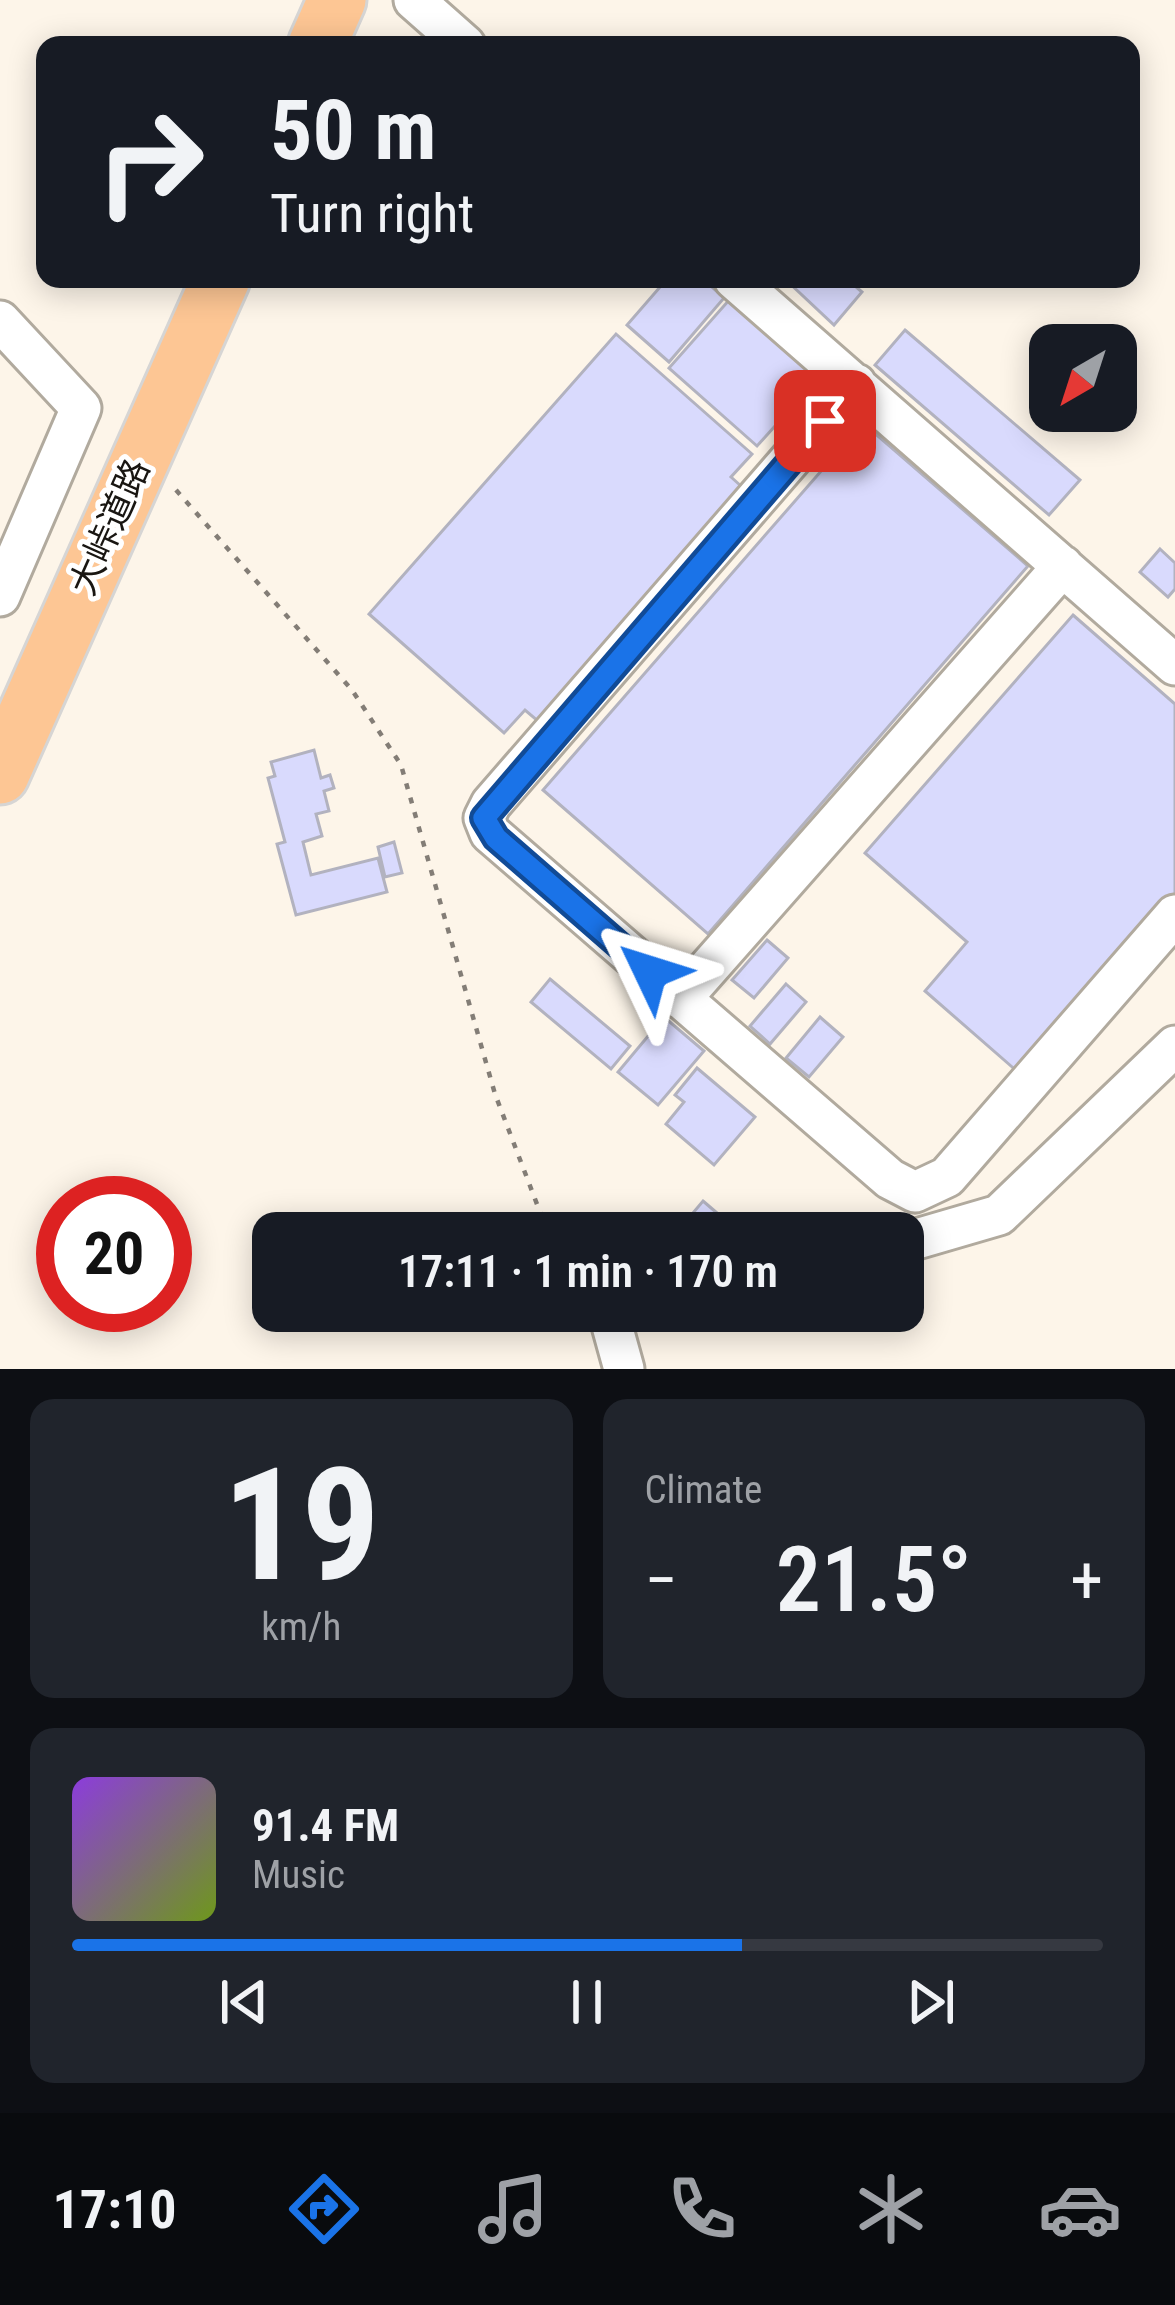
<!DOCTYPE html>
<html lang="en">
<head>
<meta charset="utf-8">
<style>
  body { margin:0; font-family:"Roboto Condensed","Noto Sans JP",sans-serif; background:#20242c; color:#f1f3f6; height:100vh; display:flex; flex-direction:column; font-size:45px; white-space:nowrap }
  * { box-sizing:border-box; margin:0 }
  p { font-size:39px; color:#9ea1a6 }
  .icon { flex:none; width:66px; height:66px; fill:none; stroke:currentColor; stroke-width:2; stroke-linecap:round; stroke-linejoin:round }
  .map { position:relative; height:1369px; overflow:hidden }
  .side { display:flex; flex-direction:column; gap:30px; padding:30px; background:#0d0f14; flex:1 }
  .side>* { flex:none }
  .hud { position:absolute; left:36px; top:36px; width:1104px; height:252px; border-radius:24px; box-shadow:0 6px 30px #0003; background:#171b24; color:#f1f3f6; overflow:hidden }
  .needle { width:78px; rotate:219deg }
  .tools { position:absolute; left:1029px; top:324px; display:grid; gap:24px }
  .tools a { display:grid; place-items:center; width:108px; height:108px; border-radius:24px; background:#171b24; box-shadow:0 6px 30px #0003; font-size:60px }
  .speed { position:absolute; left:36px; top:1176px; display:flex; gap:24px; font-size:60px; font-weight:700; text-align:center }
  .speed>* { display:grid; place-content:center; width:156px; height:156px; border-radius:50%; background:#171b24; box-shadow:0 6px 30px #0003; line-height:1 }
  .speed .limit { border:18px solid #d22; background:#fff; color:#111 }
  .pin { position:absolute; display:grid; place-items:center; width:102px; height:102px; color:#fff; margin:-51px; border-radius:24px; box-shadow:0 6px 18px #0006 }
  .me { position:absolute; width:132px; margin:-66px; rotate:311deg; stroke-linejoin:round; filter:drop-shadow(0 0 9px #0008) }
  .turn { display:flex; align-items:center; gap:42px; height:252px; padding:0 36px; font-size:54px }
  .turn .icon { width:156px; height:156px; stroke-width:2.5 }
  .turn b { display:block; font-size:84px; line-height:102px }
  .big { font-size:90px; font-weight:600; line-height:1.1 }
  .side .card { flex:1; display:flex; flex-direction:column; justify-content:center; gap:18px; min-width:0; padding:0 42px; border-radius:24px; background:#20242c }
  .side .dial { align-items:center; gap:0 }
  .dial b { font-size:156px; line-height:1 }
  .song { display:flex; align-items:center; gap:36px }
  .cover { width:144px; height:144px; border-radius:18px; background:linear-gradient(135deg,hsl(270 70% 55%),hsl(80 70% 35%)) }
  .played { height:12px; border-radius:6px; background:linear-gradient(90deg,#1a73e8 65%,#363941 65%) }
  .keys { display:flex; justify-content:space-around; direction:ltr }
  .heat { display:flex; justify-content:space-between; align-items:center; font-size:66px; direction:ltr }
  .side .tiles { flex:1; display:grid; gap:30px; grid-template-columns:1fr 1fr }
  .card:last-child { grid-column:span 2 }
  .trip { position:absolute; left:252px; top:1212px; width:672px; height:120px; border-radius:24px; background:#171b24; box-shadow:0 6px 30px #0003; font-weight:600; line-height:120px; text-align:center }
  .tabs { display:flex; height:192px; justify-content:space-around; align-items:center; background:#090b0e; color:#9ea1a6 }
  .tabs .icon { width:84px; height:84px }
  .tabs .selected { color:#1a73e8 }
  .tabs b { font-size:54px; color:#f1f3f6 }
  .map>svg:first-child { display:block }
  .building { fill:#d9dafd; stroke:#b2b2bf; stroke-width:3 }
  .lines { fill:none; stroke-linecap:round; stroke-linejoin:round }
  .minor-casing { stroke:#b1aa9e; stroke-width:45 }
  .highway-casing { stroke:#d6d5d4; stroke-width:63 }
  .path { stroke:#837d76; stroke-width:4.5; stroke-dasharray:6 9; stroke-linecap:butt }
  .minor { stroke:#fff; stroke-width:39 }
  .highway { stroke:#fdc694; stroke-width:57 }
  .route-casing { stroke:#114b97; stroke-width:30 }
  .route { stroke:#1a73e8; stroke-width:21 }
  .labels { text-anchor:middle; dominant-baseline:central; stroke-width:10; stroke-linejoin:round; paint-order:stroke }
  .street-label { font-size:36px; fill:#191612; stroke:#fff }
</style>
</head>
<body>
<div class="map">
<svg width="1175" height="1369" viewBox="0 0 1175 1369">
  <rect width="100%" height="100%" fill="#fdf5e9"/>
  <path class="building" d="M667 279H703L724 298 669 362 627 325Z
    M785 279H847L862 292 834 325Z
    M730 299 819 377 757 446 669 368Z
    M905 330 1080 480 1049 515 875 365Z
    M616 334 752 454 731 477 751 495 545 727 525 710 504 733 369 614Z
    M863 423 1028 566 708 934 543 790Z
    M1160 549 1175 563V589L1168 597 1140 572Z
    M1073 615 1175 704V894L1019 1073 925 991 967 942 865 853Z
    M314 750 321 778 330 775 334 788 324 791 329 811 316 814 322 836 303 842 311 875 378 858 387 892 296 915 277 844 285 842 268 778 275 776 271 762Z
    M394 842 402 873 385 877 378 847Z
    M767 940 788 958 754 998 732 980Z
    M550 979 630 1046 611 1069 531 1002Z
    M786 984 806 1002 770 1044 750 1026Z
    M664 1017 704 1051 658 1105 618 1072Z
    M820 1017 843 1037 809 1077 786 1058Z
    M697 1068 755 1117 714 1165 666 1124 684 1102 675 1095Z
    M703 1201 731 1225 724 1233H691L682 1226Z"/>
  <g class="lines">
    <g class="minor-casing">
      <path id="minor" d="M414 0 465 45
        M734 279 1175 665
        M0 321 81 408 0 596
        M856 384 491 804 484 818 490 833 890 1179 915 1192 947 1177 1175 915
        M681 999 1063 566
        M903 1243 999 1215 1175 1046
        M608 1311 624 1369"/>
    </g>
    <g class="highway-casing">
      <path id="highway" d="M317 45 337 0
        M0 775 221 279"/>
    </g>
    <path class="path" d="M176 490 352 690 401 765 495 1094 548 1233"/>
    <use href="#minor" class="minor"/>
    <use href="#highway" class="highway"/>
  </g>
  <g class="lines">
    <g class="route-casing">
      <path id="route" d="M650 972 496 838 484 818 825 421"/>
    </g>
    <use href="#route" class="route"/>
  </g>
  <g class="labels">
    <g class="street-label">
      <text transform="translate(110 527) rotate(-66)">大峠道路</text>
    </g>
  </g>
</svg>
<div class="tools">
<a><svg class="needle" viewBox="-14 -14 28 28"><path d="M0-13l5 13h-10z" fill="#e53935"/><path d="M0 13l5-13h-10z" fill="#9ea1a6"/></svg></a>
</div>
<div class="speed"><div class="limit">20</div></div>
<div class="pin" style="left:825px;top:421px;background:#d93025"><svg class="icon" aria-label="arrive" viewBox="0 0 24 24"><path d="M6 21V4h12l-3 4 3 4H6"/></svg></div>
<svg class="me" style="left:650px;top:972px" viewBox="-20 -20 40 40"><path d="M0-17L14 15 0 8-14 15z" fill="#1a73e8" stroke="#fff" stroke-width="4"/></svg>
<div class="trip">17:11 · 1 min · 170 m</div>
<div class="hud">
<div class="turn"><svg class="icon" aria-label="right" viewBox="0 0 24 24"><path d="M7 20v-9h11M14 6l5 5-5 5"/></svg><div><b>50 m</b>Turn right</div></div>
</div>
</div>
<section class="side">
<div class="tiles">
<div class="card dial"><b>19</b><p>km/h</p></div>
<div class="card"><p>Climate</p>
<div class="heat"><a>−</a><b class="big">21.5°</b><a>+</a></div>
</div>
<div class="card">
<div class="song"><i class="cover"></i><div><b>91.4 FM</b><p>Music</p></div></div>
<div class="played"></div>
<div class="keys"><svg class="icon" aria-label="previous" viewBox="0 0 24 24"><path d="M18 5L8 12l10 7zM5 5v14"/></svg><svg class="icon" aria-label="pause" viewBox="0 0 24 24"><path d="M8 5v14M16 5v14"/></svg><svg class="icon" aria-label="next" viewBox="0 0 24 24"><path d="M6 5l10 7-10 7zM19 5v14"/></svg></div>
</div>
</div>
</section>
<nav class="tabs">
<b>17:10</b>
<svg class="icon selected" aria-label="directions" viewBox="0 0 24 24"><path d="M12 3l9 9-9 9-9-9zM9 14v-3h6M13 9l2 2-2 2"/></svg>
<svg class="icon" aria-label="music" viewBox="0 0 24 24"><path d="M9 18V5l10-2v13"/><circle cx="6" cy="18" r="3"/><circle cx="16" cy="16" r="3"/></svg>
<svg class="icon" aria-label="phone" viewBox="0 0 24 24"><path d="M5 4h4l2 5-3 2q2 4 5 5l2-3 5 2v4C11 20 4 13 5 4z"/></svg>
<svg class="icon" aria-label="climate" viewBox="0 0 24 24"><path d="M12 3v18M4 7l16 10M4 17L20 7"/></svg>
<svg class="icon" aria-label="car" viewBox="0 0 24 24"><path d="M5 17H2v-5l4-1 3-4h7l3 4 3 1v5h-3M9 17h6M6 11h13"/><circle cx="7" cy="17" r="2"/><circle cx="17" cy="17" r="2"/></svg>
</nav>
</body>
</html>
